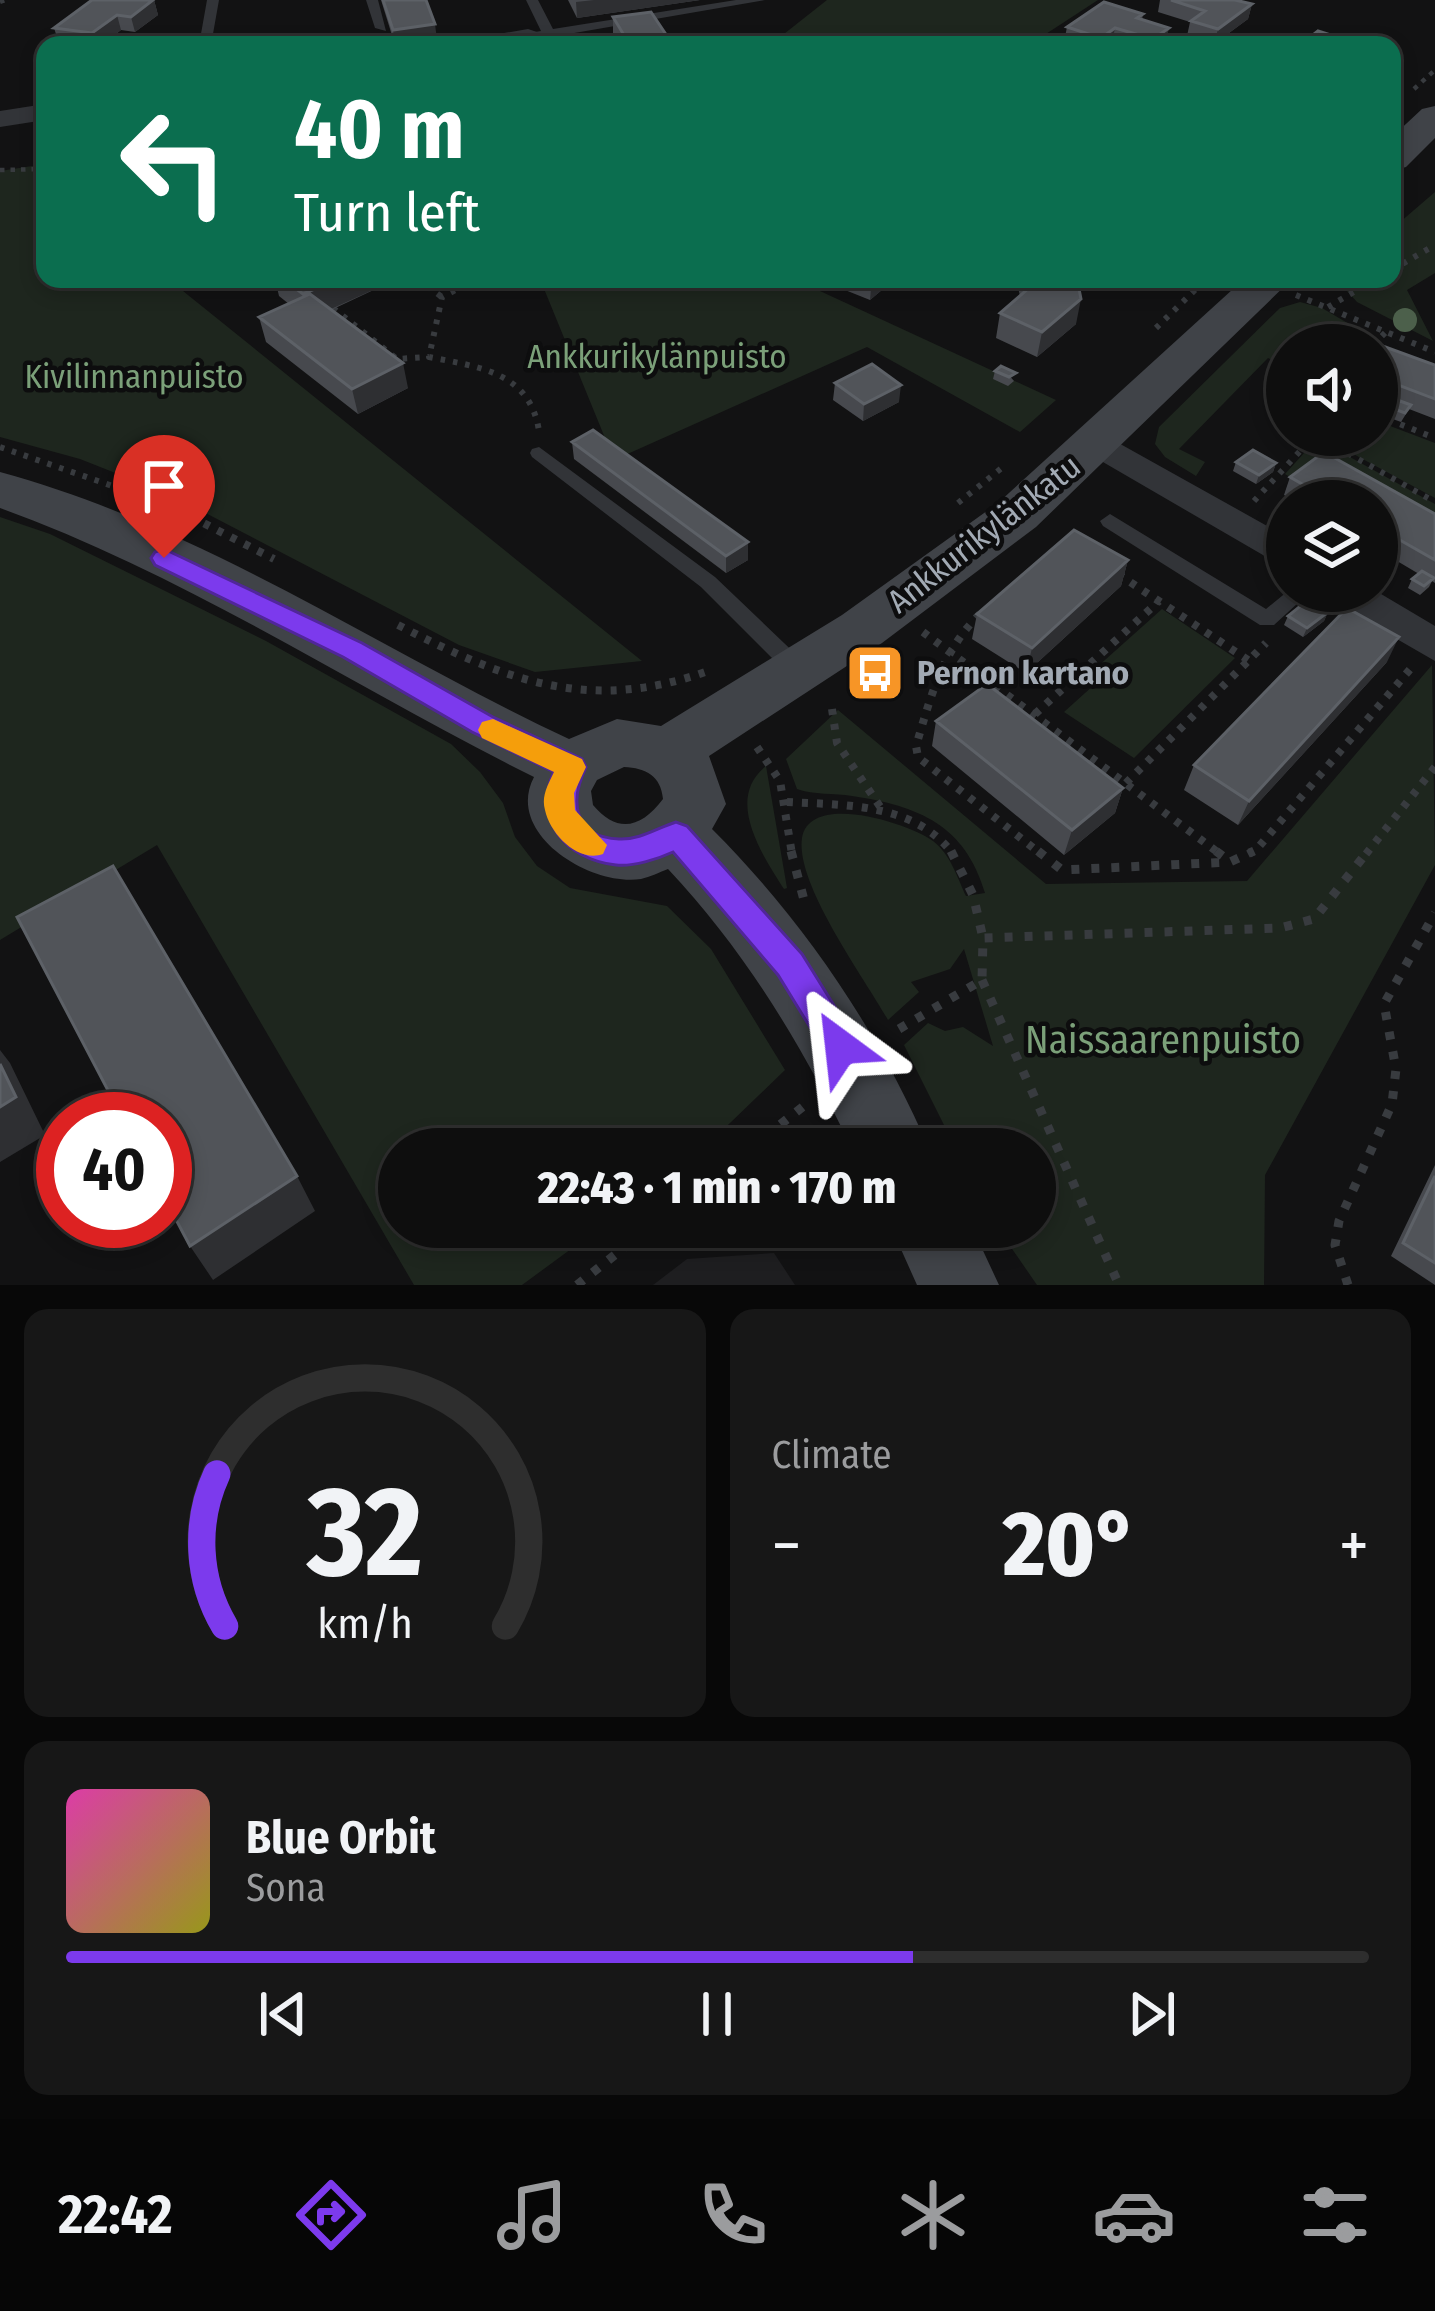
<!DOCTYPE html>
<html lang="en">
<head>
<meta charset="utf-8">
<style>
  body { margin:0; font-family:"Fira Sans Condensed",sans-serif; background:#171717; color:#f1f3f6; height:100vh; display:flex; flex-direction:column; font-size:45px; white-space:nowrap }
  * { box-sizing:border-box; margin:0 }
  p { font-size:39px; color:#9b9c9e }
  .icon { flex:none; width:66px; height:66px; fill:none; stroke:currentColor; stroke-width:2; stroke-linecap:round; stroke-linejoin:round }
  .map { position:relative; height:1285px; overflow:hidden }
  .details { display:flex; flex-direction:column; gap:24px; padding:24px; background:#080808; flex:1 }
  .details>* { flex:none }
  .top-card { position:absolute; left:36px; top:36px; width:1365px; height:252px; border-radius:24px; box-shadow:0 6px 18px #0003,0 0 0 3px #2e2e2e; background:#0b6e4f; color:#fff; overflow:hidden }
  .tools { position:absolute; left:1266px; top:324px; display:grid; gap:24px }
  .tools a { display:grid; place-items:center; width:132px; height:132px; border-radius:50%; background:#0e0e0e; box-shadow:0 6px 18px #0003,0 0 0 3px #2e2e2e; font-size:60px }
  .speed { position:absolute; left:36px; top:1092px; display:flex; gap:24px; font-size:60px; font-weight:700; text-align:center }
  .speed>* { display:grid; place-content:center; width:156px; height:156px; border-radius:50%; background:#0e0e0e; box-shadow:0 6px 18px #0003,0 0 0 3px #2e2e2e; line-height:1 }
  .speed .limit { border:18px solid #d22; background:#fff; color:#111 }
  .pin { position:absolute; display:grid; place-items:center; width:102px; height:102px; color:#fff; margin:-123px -51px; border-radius:50% 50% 50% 0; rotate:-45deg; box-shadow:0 0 12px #0007 }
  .pin .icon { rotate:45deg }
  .me { position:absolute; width:132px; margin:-66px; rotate:330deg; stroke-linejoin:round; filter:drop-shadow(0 0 9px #0008) }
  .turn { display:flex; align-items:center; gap:42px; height:252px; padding:0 60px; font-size:54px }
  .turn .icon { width:156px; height:156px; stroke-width:2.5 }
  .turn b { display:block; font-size:84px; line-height:102px }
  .big { font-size:90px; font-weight:800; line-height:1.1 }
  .details .tile { flex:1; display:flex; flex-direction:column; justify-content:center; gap:18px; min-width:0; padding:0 42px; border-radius:24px; background:#171717 }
  .details .dial { align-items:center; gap:0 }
  .dial svg { height:312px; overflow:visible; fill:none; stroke:#2e2e2e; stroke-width:7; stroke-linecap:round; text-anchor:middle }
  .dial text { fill:#f1f3f6; stroke:none }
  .song { display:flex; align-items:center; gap:36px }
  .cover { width:144px; height:144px; border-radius:18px; background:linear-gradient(135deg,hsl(320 70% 55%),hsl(60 70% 35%)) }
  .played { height:12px; border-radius:6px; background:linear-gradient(90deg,#7c3aed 65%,#2e2e2e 65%) }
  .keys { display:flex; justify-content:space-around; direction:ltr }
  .heat { display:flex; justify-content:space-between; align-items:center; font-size:66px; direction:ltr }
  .details .tiles { flex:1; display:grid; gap:24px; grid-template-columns:1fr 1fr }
  .tile:last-child { grid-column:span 2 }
  .trip { position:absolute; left:378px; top:1128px; width:678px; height:120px; border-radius:60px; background:#0e0e0e; box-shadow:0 6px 18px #0003,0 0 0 3px #2e2e2e; font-weight:800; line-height:120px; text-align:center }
  .dock { display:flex; height:192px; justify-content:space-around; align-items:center; background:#060606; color:#9b9c9e }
  .dock .icon { width:84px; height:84px }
  .dock .current { color:#7c3aed }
  .dock b { font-size:54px; color:#f1f3f6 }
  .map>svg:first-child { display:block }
  .built { fill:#1e1e20 }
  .green { fill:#1e261e }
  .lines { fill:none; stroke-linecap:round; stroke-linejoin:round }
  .path-far3 { stroke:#383b3f; stroke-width:4.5; stroke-dasharray:4.5 6; stroke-linecap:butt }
  .path-far2 { stroke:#383b3f; stroke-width:6; stroke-dasharray:4.5 8; stroke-linecap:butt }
  .path-far1 { stroke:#383b3f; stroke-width:8; stroke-dasharray:6 9; stroke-linecap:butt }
  .path { stroke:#383b3f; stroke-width:9; stroke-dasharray:8 12; stroke-linecap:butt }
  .lane { fill:#323438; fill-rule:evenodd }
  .street { fill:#323438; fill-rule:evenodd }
  .secondary { fill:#404348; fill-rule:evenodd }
  .tree { fill:#4c604b }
  .wall { fill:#47494e }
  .shaded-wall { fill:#2e2f32 }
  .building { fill:#515459; stroke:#5d6167; stroke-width:3 }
  .route { fill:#7c3aed; stroke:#51269a; stroke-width:3 }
  .slow { fill:#f59e0b }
  .labels { text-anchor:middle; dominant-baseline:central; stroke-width:9; stroke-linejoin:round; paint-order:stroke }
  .park-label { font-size:33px; fill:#7ba079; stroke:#0d0d0e }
  .street-label { font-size:33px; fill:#a2aab4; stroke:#0d0d0e }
  .poi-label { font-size:33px; font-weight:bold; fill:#a2aab4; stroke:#0d0d0e; text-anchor:start }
  .near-park-label { font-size:39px; fill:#7ba079; stroke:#0d0d0e }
</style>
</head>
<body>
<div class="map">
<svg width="1435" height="1285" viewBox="0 0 1435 1285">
  <rect width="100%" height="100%" fill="#121213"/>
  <path class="built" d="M774 1253 795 1285H653L687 1259Z"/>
  <path class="green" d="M827 0H1098L1029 45H770Z
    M45 164V279H211L183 291 642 661 535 672 459 645 171 495 80 459 0 437V171Z
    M1435 192V273L1407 290 1433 341 1357 302 1336 279H1392V229Z
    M540 279H794L1056 400 1020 432 867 347 614 460Z
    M1300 302 1322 308 1373 338 1367 345H1287V366L1268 358 1179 449 1205 462 1196 476 1165 457 1155 444 1159 427 1280 308Z
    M1377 421 1435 443V498L1320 436 1377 435Z
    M1321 441 1435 504V536L1377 501 1300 483 1285 474 1314 442Z
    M0 517 50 534 266 641 451 744 480 772 503 803 515 837 537 866 570 888 667 906 711 949 785 1070 703 1149H399V1227H601L522 1285H414L157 845 0 940Z
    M1162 609 1235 658 1134 758 1064 712 1105 675 1096 668Z
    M1432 665 1435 865 1265 1175 1264 1285H1037L997 1227H1035V1149H956L904 1045 928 1023 945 1031 963 1027 993 1046 964 949 950 969 911 982 919 992 888 1020C865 979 795 884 802 838 810 791 910 824 933 841 951 855 957 877 966 896L985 893C965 825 919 806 852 796 834 793 814 795 797 789L786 759 838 710 1046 884 1247 881Z
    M766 766 787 888 784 889C763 856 724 799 766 766Z"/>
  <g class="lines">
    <path class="path-far3" d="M0 2 5 0
      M1414 89 1435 70
      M0 170 45 169"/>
    <path class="path-far2" d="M1392 270 1435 245
      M417 279 442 297
      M477 279 442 297 429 357C479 367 530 372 539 431
      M1296 295 1435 352
      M1328 307 1376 279
      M333 308 397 359 429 357
      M1156 328 1201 284
      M1373 345 1386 332
      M1377 415 1435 438
      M1315 435 1435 502
      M0 447 170 506
      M1254 501 1314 436
      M958 503 1003 467"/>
    <path class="path-far1" d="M164 503 274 559
      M1118 574 1248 660
      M980 614C942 651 931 696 916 746L918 757 1041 854
      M398 625C505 680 589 714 708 671
      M923 632 1220 854
      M832 709 837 743 881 808
      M1035 714 1159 601
      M757 747 780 781 792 854
      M1126 783 1266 643
      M787 802C845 805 915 803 953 854
      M1248 854 1256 850 1412 667
      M1366 854 1435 767"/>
    <path class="path" d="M791 851 804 900
      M951 851 973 895 983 938
      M1038 851 1062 870 1230 862 1254 851
      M1216 851 1228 860
      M982 980 1119 1285
      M899 1029 982 980 983 938 1280 928 1314 919 1368 851
      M749 1149 809 1102
      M577 1285 650 1227
      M1348 1285 1335 1245 1339 1221 1392 1104 1396 1069 1384 1004 1435 913"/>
    <path class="lane" d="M207 0H219L211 45H199Z
      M366 0H378L386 31 375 28Z
      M526 0H538L553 29 736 0H765L528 41 523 40V34L541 31Z
      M281 39 286 40V45H258Z
      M1212 279H1234L1264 294 1256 299 1250 297Z
      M539 447 715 577 806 664 809 670 806 676H790L701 587 532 457 530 453 532 449Z
      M1110 514 1266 609 1288 591H1311L1274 625H1260L1103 526 1100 521Z"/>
    <path class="street" d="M528 29 537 32 541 37 537 42 465 45 469 39Z
      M45 104V120L0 127V111Z
      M1097 431 1287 537V569L1084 451 1079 443 1084 435Z
      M1325 591H1376L1435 626V661L1331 601Z"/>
    <path class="secondary" d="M1435 106V138L1406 167 1392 171V137L1422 109Z
      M1244 279H1292L1036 527 882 643 709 756 726 804 712 829C803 920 878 1030 929 1149H852C803 1047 746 952 668 869 660 872 650 877 641 879 591 887 504 834 534 777 355 688 188 576 0 508V472C203 527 381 651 569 739L617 719 661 726 842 615 998 503ZM624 767C646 768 661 776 663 799 642 827 618 835 593 805L591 791 597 780Z
      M891 1227H972L999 1285H917Z"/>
  </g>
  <circle class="tree" cx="1405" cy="320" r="12"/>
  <path class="wall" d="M154 0 158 15 135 32 121 30 102 45 59 43 54 28Z
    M381 0H426L437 40 395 45Z
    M568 0H700L577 18Z
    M1160 0H1235L1252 4 1248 19 1214 44 1187 36 1190 22 1158 12Z
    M1143 14 1142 20 1169 28 1163 45H1073L1064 42 1067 27Z
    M613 17 673 45H621L613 33Z
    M275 279H397L331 310 408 388 358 414 266 342 259 317 289 304 279 296Z
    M825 279H895L870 300 825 282Z
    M1016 279H1077L1076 324 1037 357 996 338 1000 313 1020 296Z
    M1377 345 1435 365V419L1409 409 1401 422 1390 418 1397 405 1377 397Z
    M1001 366 1014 381 1008 386 993 379 995 371Z
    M835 383 899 402 863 421 833 400Z
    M572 442 748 560 726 573 574 459Z
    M1236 462 1276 463 1273 472 1256 484 1233 471Z
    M1290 477 1435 514V583L1432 581 1429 587 1420 595 1408 588 1412 579 1419 574 1392 558 1389 564 1380 572 1377 570V552L1379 550 1377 549V501H1294L1284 495Z
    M1128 560 1121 586 1026 673 972 639 977 614Z
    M1328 612 1324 621 1303 637 1284 625 1288 616Z
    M1387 662 1238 825 1184 790 1194 765Z
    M936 721 1123 788 1115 813 1064 855 932 746Z
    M1435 1165V1285L1391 1256Z"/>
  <path class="shaded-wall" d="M154 0 158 15 135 32 131 17Z
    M594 0H700L577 18 576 2Z
    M1252 4 1248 19 1214 44 1218 29Z
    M117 15 121 30 102 45H95L92 33Z
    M435 24 437 40 395 45 393 30Z
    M1115 28 1112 43 1100 45 1101 38Z
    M1169 28 1165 44 1152 45 1153 39Z
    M338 279H397L309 319 303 294Z
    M872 279H895L870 300Z
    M1081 299 1076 324 1037 357 1042 332Z
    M403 363 408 388 358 414 352 389Z
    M901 385 899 402 863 421 864 404Z
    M1276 463 1273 472 1256 484 1259 475Z
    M748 542V560L726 573V556Z
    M1128 560 1121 586 1026 673 1032 648Z
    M1328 612 1324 621 1303 637 1307 628Z
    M1399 637 1387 662 1238 825 1249 801Z
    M1123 788 1115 813 1064 855 1072 830Z
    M0 1050 10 1063 45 1135 0 1162Z
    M297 1176 315 1211 213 1280 190 1246Z"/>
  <path class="building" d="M92 0H153L131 17 117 15 92 33 54 28Z
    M383 0H426L435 24 393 30Z
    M1171 0H1235L1252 4 1218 29 1191 21 1205 11Z
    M1104 2 1143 14 1137 18 1169 28 1153 39 1115 28 1101 38 1067 27Z
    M651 12 673 45H630L613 17Z
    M1318 31 1359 44 1300 45Z
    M1095 37 1118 45H1083Z
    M283 279H338L303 294Z
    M1027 279H1077L1081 299 1042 332 1000 313 1029 288Z
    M310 294 403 363 352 389 259 317Z
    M1377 344 1435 365V399L1377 377Z
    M872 364 901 385 864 404 835 383Z
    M1001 366 1016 373 1009 377 995 371Z
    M1400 401 1411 405 1405 413 1394 409Z
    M593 430 748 542 726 556 572 442Z
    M1253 450 1276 463 1259 475 1236 462Z
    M1324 452 1435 514V560L1377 527V501H1332L1290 477Z
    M1074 530 1128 560 1032 648 977 614Z
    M1382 548 1393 555 1384 563 1377 559V552Z
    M1422 571 1434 578 1424 586 1412 579Z
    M1309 599 1328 612 1307 628 1288 616Z
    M1347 608 1399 637 1249 801 1194 765Z
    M987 684 1123 788 1072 830 936 721Z
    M113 866 297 1176 190 1246 165 1199V1119H123L17 917Z
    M0 1064 16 1097 0 1107Z
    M1435 1176V1263L1403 1243Z"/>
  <path class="route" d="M164 549 362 643 493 717 582 759 586 767C570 800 572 837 619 839 640 840 657 828 676 822L687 826 802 954 853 1036 858 1047 853 1058 841 1063 829 1058 778 975 673 852C658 859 633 867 616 865 567 860 531 819 554 772L472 732 343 657 155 565 151 558 155 552Z"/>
  <path class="slow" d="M493 719 582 759 586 767 574 793 575 810 607 845 603 854C578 863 550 834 545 810 541 796 548 785 554 772L482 738 478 730 482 722Z"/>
  <defs>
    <g id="bus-square" transform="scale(3)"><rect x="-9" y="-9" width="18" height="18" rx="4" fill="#f79526" stroke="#0d0d0e"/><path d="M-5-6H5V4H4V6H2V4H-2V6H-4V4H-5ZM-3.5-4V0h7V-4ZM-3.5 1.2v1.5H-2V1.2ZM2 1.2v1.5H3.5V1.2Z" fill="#fff"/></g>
  </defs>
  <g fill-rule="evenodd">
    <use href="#bus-square" x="875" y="673"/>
  </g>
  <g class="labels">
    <g class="park-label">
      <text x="657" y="357">Ankkurikylänpuisto</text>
      <text x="134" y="377">Kivilinnanpuisto</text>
    </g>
    <g class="street-label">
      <text transform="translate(984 534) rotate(-38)">Ankkurikylänkatu</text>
    </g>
    <g class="poi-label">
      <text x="917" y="673">Pernon kartano</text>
    </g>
    <g class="near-park-label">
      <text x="1163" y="1040">Naissaarenpuisto</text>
    </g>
  </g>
</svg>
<div class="tools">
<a><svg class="icon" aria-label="sound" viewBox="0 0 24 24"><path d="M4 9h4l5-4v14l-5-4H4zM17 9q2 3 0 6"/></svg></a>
<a><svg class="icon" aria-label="layers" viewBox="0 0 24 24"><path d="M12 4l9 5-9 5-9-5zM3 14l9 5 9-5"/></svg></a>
</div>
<div class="speed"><div class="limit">40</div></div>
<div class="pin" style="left:164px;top:558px;background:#d93025"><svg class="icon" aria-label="arrive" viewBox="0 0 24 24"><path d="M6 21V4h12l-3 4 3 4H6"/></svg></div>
<svg class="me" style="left:841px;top:1047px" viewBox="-20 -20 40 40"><path d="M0-17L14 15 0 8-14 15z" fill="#7c3aed" stroke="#fff" stroke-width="4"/></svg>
<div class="trip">22:43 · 1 min · 170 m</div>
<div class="top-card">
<div class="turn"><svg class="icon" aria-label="left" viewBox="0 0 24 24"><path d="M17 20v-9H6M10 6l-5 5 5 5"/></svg><div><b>40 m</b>Turn left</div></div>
</div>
</div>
<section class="details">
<div class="tiles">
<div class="tile dial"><svg viewBox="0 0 100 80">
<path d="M14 69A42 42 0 1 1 86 69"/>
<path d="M14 69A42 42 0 0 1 12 30" stroke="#7c3aed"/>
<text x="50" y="56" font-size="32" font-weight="700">32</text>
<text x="50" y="72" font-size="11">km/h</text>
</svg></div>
<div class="tile"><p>Climate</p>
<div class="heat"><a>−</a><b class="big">20°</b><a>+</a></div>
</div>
<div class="tile">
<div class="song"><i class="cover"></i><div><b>Blue Orbit</b><p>Sona</p></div></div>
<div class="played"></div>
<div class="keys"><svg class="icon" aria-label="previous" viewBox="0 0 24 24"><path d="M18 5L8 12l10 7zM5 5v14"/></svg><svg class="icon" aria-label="pause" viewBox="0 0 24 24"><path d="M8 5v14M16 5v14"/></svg><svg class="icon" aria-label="next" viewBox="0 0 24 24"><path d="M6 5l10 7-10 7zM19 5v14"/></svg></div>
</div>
</div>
</section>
<nav class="dock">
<b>22:42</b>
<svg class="icon current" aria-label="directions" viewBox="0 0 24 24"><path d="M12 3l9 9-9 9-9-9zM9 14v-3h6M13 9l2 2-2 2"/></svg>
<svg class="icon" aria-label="music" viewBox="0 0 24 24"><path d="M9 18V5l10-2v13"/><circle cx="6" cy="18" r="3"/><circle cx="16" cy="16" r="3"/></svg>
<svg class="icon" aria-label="phone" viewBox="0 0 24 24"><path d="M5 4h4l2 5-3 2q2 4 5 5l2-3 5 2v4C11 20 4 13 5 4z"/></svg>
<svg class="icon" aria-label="climate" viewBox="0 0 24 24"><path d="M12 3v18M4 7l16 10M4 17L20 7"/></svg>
<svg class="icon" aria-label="car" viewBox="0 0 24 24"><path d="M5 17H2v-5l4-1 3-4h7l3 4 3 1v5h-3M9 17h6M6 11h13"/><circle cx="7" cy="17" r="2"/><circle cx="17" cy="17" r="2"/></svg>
<svg class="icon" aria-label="filters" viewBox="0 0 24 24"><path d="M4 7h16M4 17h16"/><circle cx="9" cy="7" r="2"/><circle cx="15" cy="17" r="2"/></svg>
</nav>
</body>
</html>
